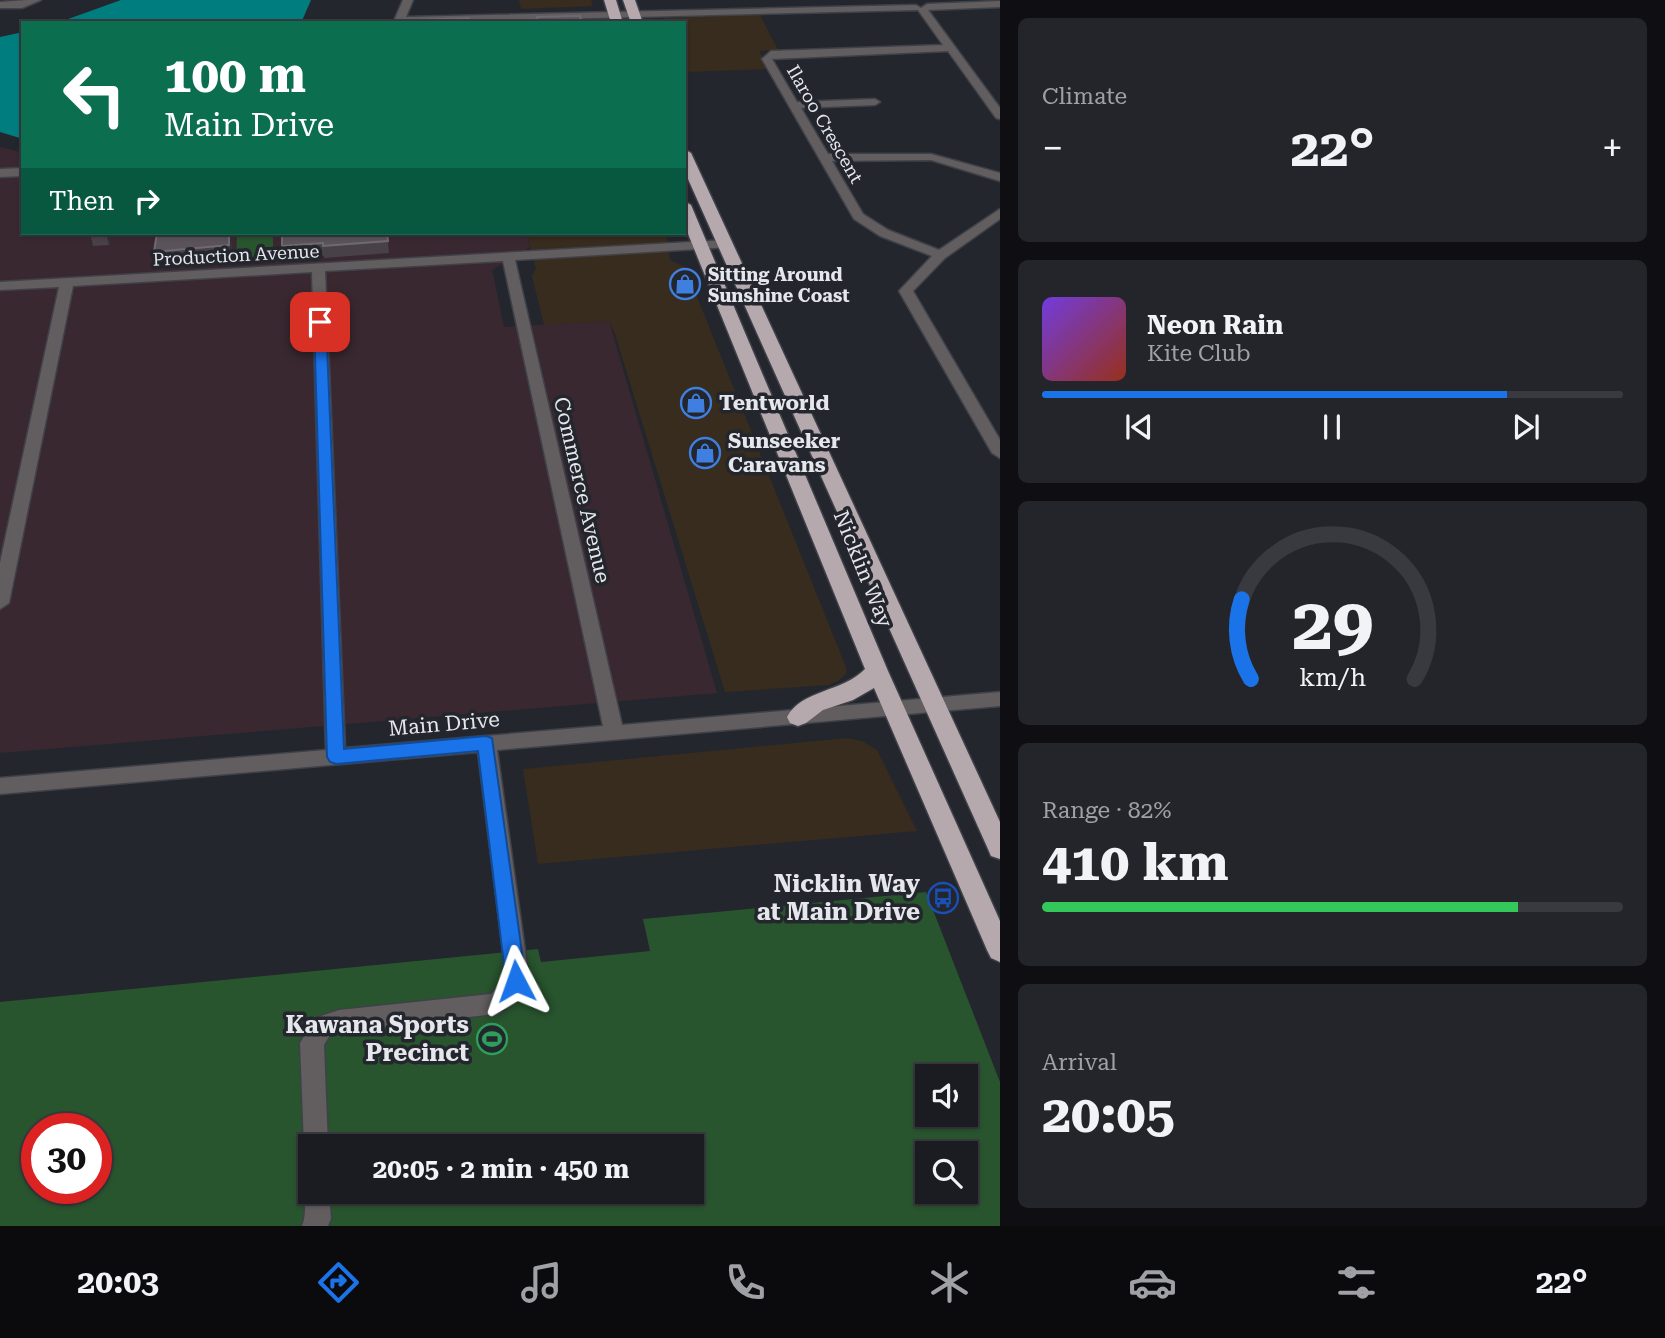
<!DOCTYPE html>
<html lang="en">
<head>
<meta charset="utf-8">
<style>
  body { margin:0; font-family:"Roboto Serif",serif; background:#24252a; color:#f1f3f6; height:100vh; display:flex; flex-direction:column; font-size:26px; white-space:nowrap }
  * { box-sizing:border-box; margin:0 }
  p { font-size:23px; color:#a0a1a5 }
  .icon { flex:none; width:38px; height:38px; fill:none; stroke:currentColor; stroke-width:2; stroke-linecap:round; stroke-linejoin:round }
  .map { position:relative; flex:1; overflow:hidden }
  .sheet { display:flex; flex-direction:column; gap:18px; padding:18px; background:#0f0f13; width:665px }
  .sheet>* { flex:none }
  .hud { position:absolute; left:21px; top:21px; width:665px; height:214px; border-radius:0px; box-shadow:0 2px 5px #0004,0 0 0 2px #393a40; background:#0b6e4f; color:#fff; overflow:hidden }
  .buttons { position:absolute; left:915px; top:1064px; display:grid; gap:14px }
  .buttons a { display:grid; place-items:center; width:63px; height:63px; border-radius:0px; background:#1b1c22; box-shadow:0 2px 5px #0004,0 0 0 2px #393a40; font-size:35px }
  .speed { position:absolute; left:21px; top:1113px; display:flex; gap:14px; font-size:35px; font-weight:700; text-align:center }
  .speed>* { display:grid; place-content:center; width:91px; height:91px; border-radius:50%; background:#1b1c22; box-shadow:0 2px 5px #0004,0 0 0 2px #393a40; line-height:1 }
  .speed .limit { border:10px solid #d22; background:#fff; color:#111 }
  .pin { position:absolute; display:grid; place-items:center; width:60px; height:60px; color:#fff; margin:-30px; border-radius:14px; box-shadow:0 4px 10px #0006 }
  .me { position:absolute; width:77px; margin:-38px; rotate:356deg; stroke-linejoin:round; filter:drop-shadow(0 0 5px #0008) }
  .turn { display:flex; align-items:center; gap:24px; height:147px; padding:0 28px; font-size:32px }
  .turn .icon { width:91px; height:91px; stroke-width:2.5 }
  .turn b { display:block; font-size:49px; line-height:60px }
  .then { display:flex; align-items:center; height:66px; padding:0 28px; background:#0003; gap:14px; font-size:26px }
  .big { font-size:52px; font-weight:700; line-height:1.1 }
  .sheet .tile { flex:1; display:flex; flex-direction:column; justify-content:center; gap:10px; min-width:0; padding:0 24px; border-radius:10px; background:#24252a }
  .sheet .dial { align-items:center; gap:0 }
  .dial svg { height:182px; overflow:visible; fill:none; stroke:#393a40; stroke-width:7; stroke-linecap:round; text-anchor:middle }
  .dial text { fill:#f1f3f6; stroke:none }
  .song { display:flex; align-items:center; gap:21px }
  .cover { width:84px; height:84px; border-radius:10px; background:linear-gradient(135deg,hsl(260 70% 55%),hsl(10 70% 35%)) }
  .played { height:7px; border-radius:4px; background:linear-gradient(90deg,#1a73e8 80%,#393a40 80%) }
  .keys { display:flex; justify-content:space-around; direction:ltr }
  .heat { display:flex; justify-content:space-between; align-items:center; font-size:38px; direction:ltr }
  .charge { height:10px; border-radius:5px; background:linear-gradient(90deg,#34c759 82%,#393a40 0) }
  .trip { position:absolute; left:298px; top:1134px; width:406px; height:70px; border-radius:0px; background:#1b1c22; box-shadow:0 2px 5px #0004,0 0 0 2px #393a40; font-weight:700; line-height:70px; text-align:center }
  .menu { display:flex; height:112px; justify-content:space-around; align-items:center; background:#0b0b0e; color:#a0a1a5 }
  .menu .icon { width:49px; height:49px }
  .menu .selected { color:#1a73e8 }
  .menu b { font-size:32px; color:#f1f3f6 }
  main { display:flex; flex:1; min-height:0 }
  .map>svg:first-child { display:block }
  .commercial { fill:#372c1d }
  .industrial { fill:#3a2831 }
  .green { fill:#28542e; fill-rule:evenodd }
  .water { fill:#007d7e }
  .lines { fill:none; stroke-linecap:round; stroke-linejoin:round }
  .minor-casing { stroke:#3f4149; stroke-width:3 }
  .highway-casing { stroke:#3f4149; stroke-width:3 }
  .minor { fill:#625d5f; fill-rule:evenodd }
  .highway { fill:#b5a9ae; fill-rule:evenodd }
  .wall { fill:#494148 }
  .shaded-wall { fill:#332f36 }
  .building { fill:#5a535a; stroke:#6f6a71; stroke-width:2 }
  .route { fill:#1a73e8; stroke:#114b97; stroke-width:2 }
  .labels { text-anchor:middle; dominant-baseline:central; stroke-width:7; stroke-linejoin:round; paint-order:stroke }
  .far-street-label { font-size:18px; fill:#e5e7ec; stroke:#24262e }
  .far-poi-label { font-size:18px; font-weight:bold; fill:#e5e7ec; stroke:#24262e; text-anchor:start }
  .poi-label { font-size:21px; font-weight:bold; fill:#e5e7ec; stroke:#24262e; text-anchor:start }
  .street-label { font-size:21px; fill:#e5e7ec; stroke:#24262e }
  .near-poi-label { font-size:24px; font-weight:bold; fill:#e5e7ec; stroke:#24262e; text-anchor:end }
</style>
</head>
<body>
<main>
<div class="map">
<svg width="1000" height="1226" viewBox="0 0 1000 1226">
  <rect width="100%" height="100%" fill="#24262e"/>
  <path class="commercial" d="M519 0H591L593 6 521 9Z
    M760 15 778 50 759 51 770 69 684 72V23H660L665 18Z
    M527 233H669L667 236 670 260 685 267 846 667V674L838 681 829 685 725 692 615 334 609 321 544 325 532 276 536 269Z
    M847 738 862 741 877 750 917 831 538 864 523 769Z"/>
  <path class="industrial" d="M0 147 20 152 23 175V233H237V263L273 261V233H527L530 247 492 270 504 327 609 321 717 693 0 753Z"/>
  <path class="green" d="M237 233H273V261L236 263Z
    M926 892 1000 1082V1226H0V1002L538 949 541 962 650 951 643 919ZM928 1076H966V1115H928ZM37 1129H96V1188H37ZM310 1146H691V1192H310ZM928 1153H966V1192H928Z"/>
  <path class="water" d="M121 0H311L301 23H57Z
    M23 32V139L0 132V37Z"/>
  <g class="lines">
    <g class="minor-casing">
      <path id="minor" d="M27 0H41L22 8H0V2Z
        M403 0H413L406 17 916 5 921 8 927 4 1000 1V7L928 10 1000 108V119L996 118 948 51 772 59 797 102 875 99 880 102 875 105 801 108 828 154H931L1000 173V181L931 160 832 161 863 214 888 230 939 250 1000 209V219L945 258 913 291 1000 440V458L992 453 899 291 932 256 880 236 854 219 762 59 771 51 943 45 918 10 393 23Z
        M23 168V176L0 177V169Z
        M726 240 731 241V247L515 260 622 725 1000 692V706L497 750 527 965C526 987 517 1006 495 1014L331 1033 324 1045 328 1146H310V1155L307 1154 304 1146 300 1043 315 1018 339 1010 491 994 503 982 505 965 478 752 0 794V778L326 750 312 272 73 286 9 603 0 609V563L59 287 0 290V282ZM503 261 603 726 345 748 325 271Z
        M308 1183 310 1192H329L331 1219 328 1226H302C308 1212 302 1197 308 1183Z"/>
    </g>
    <g class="highway-casing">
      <path id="highway" d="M604 0H616L623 23H611Z
        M623 0H635L643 23H631Z
        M684 149 691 153 1000 822V859L991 856 988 849 684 170Z
        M684 201 691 205 888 671 1000 921V962L991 958 987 950 874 688 853 700 823 710 806 723 798 726 790 723 787 717C801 690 843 692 865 669L684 224Z"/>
    </g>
    <use href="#minor" class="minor"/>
    <use href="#highway" class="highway"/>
  </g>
  <path class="wall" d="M90 233H111L109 245 93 246Z
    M387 233 389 253 324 258V256L283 258 282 246Z
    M232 241 231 258 157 265 154 252Z"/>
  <path class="shaded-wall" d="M106 233H111L109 245Z
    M229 233H230L232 241 231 258 229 245Z"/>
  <path class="building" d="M580 16 582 23H539L537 17Z
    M469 18 470 23H416V20Z
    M157 233H229V245L154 252Z
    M282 233H387L388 241 323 246V243L282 246Z"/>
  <path class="route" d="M320 318 326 322 344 749 486 736 492 738 526 981 523 987 516 990 509 987 506 981 478 751 336 764 330 762 327 757 314 322Z"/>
  <defs>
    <g id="shop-ring" transform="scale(1.575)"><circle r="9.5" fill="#24262e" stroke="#3f7fe0" stroke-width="1.5"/><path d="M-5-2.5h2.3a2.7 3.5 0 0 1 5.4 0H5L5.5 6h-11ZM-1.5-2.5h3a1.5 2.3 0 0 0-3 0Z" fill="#3f7fe0"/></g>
    <g id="bus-ring" transform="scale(1.575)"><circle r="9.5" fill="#24262e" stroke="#1a4fb4" stroke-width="1.5"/><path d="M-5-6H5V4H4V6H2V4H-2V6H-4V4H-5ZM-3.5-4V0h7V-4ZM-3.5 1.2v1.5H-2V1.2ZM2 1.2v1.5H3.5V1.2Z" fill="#1a4fb4"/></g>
    <g id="stadium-ring" transform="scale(1.575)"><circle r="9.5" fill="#24262e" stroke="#2e9e5b" stroke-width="1.5"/><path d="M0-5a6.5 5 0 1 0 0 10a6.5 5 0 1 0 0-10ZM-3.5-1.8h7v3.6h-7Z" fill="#2e9e5b"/></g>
  </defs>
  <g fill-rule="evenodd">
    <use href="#shop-ring" x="685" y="284"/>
    <use href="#shop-ring" x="696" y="403"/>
    <use href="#shop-ring" x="705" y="453"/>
    <use href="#bus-ring" x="943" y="898"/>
    <use href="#stadium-ring" x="492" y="1039"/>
  </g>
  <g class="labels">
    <g class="far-street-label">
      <text transform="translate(825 124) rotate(60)">Ilaroo Crescent</text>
      <text transform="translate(236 255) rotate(-3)">Production Avenue</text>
    </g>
    <g class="far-poi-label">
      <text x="708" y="274">Sitting Around<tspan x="708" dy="21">Sunshine Coast</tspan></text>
    </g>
    <g class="poi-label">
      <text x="719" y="403">Tentworld</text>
      <text x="728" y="441">Sunseeker<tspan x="728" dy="24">Caravans</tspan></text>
    </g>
    <g class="street-label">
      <text transform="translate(582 490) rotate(77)">Commerce Avenue</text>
      <text transform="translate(863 569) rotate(68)">Nicklin Way</text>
      <text transform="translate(444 724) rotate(-5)">Main Drive</text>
    </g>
    <g class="near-poi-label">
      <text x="920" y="884">Nicklin Way<tspan x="920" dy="28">at Main Drive</tspan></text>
      <text x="469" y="1025">Kawana Sports<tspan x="469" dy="28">Precinct</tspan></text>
    </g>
  </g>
</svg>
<div class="buttons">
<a><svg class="icon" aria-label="sound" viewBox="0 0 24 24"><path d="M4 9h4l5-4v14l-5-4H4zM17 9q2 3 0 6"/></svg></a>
<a><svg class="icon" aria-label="search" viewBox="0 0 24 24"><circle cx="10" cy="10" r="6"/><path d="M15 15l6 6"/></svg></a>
</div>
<div class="speed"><div class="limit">30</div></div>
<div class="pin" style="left:320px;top:322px;background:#d93025"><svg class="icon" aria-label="arrive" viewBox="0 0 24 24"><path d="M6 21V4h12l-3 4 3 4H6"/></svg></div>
<svg class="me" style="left:516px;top:981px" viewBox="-20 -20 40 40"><path d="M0-17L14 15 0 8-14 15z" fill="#1a73e8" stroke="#fff" stroke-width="4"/></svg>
<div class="trip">20:05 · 2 min · 450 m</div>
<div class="hud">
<div class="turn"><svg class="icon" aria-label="left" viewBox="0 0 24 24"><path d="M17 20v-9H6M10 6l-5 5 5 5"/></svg><div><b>100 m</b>Main Drive</div></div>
<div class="then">Then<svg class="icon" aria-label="right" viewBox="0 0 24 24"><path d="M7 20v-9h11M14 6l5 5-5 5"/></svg></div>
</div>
</div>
<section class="sheet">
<div class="tile"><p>Climate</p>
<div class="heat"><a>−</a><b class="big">22°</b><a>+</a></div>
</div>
<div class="tile">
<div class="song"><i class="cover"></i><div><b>Neon Rain</b><p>Kite Club</p></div></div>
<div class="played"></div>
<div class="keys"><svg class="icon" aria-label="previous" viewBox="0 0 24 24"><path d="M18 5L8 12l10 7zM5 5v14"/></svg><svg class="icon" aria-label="pause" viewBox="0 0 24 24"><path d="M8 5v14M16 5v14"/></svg><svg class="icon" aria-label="next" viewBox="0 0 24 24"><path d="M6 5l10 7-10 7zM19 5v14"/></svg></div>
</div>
<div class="tile dial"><svg viewBox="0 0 100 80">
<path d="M14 69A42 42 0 1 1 86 69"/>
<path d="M14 69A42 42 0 0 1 10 34" stroke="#1a73e8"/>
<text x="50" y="56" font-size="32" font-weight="700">29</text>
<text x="50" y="72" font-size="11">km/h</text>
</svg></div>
<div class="tile"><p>Range · 82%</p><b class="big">410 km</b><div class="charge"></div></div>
<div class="tile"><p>Arrival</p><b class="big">20:05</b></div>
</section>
</main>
<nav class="menu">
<b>20:03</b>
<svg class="icon selected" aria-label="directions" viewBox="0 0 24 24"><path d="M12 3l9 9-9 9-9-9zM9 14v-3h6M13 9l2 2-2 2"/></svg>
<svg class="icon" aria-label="music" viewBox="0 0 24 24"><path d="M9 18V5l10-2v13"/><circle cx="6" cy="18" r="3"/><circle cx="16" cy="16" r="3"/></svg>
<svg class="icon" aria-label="phone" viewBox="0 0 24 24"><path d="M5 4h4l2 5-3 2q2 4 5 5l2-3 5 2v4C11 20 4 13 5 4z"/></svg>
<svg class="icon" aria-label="climate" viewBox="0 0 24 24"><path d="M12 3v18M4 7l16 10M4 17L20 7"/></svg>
<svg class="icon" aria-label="car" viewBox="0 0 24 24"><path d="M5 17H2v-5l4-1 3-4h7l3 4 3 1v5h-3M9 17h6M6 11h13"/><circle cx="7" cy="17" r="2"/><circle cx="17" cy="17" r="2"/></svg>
<svg class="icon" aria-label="filters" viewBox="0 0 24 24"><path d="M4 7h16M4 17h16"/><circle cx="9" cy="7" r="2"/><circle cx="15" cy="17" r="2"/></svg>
<b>22°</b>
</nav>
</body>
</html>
